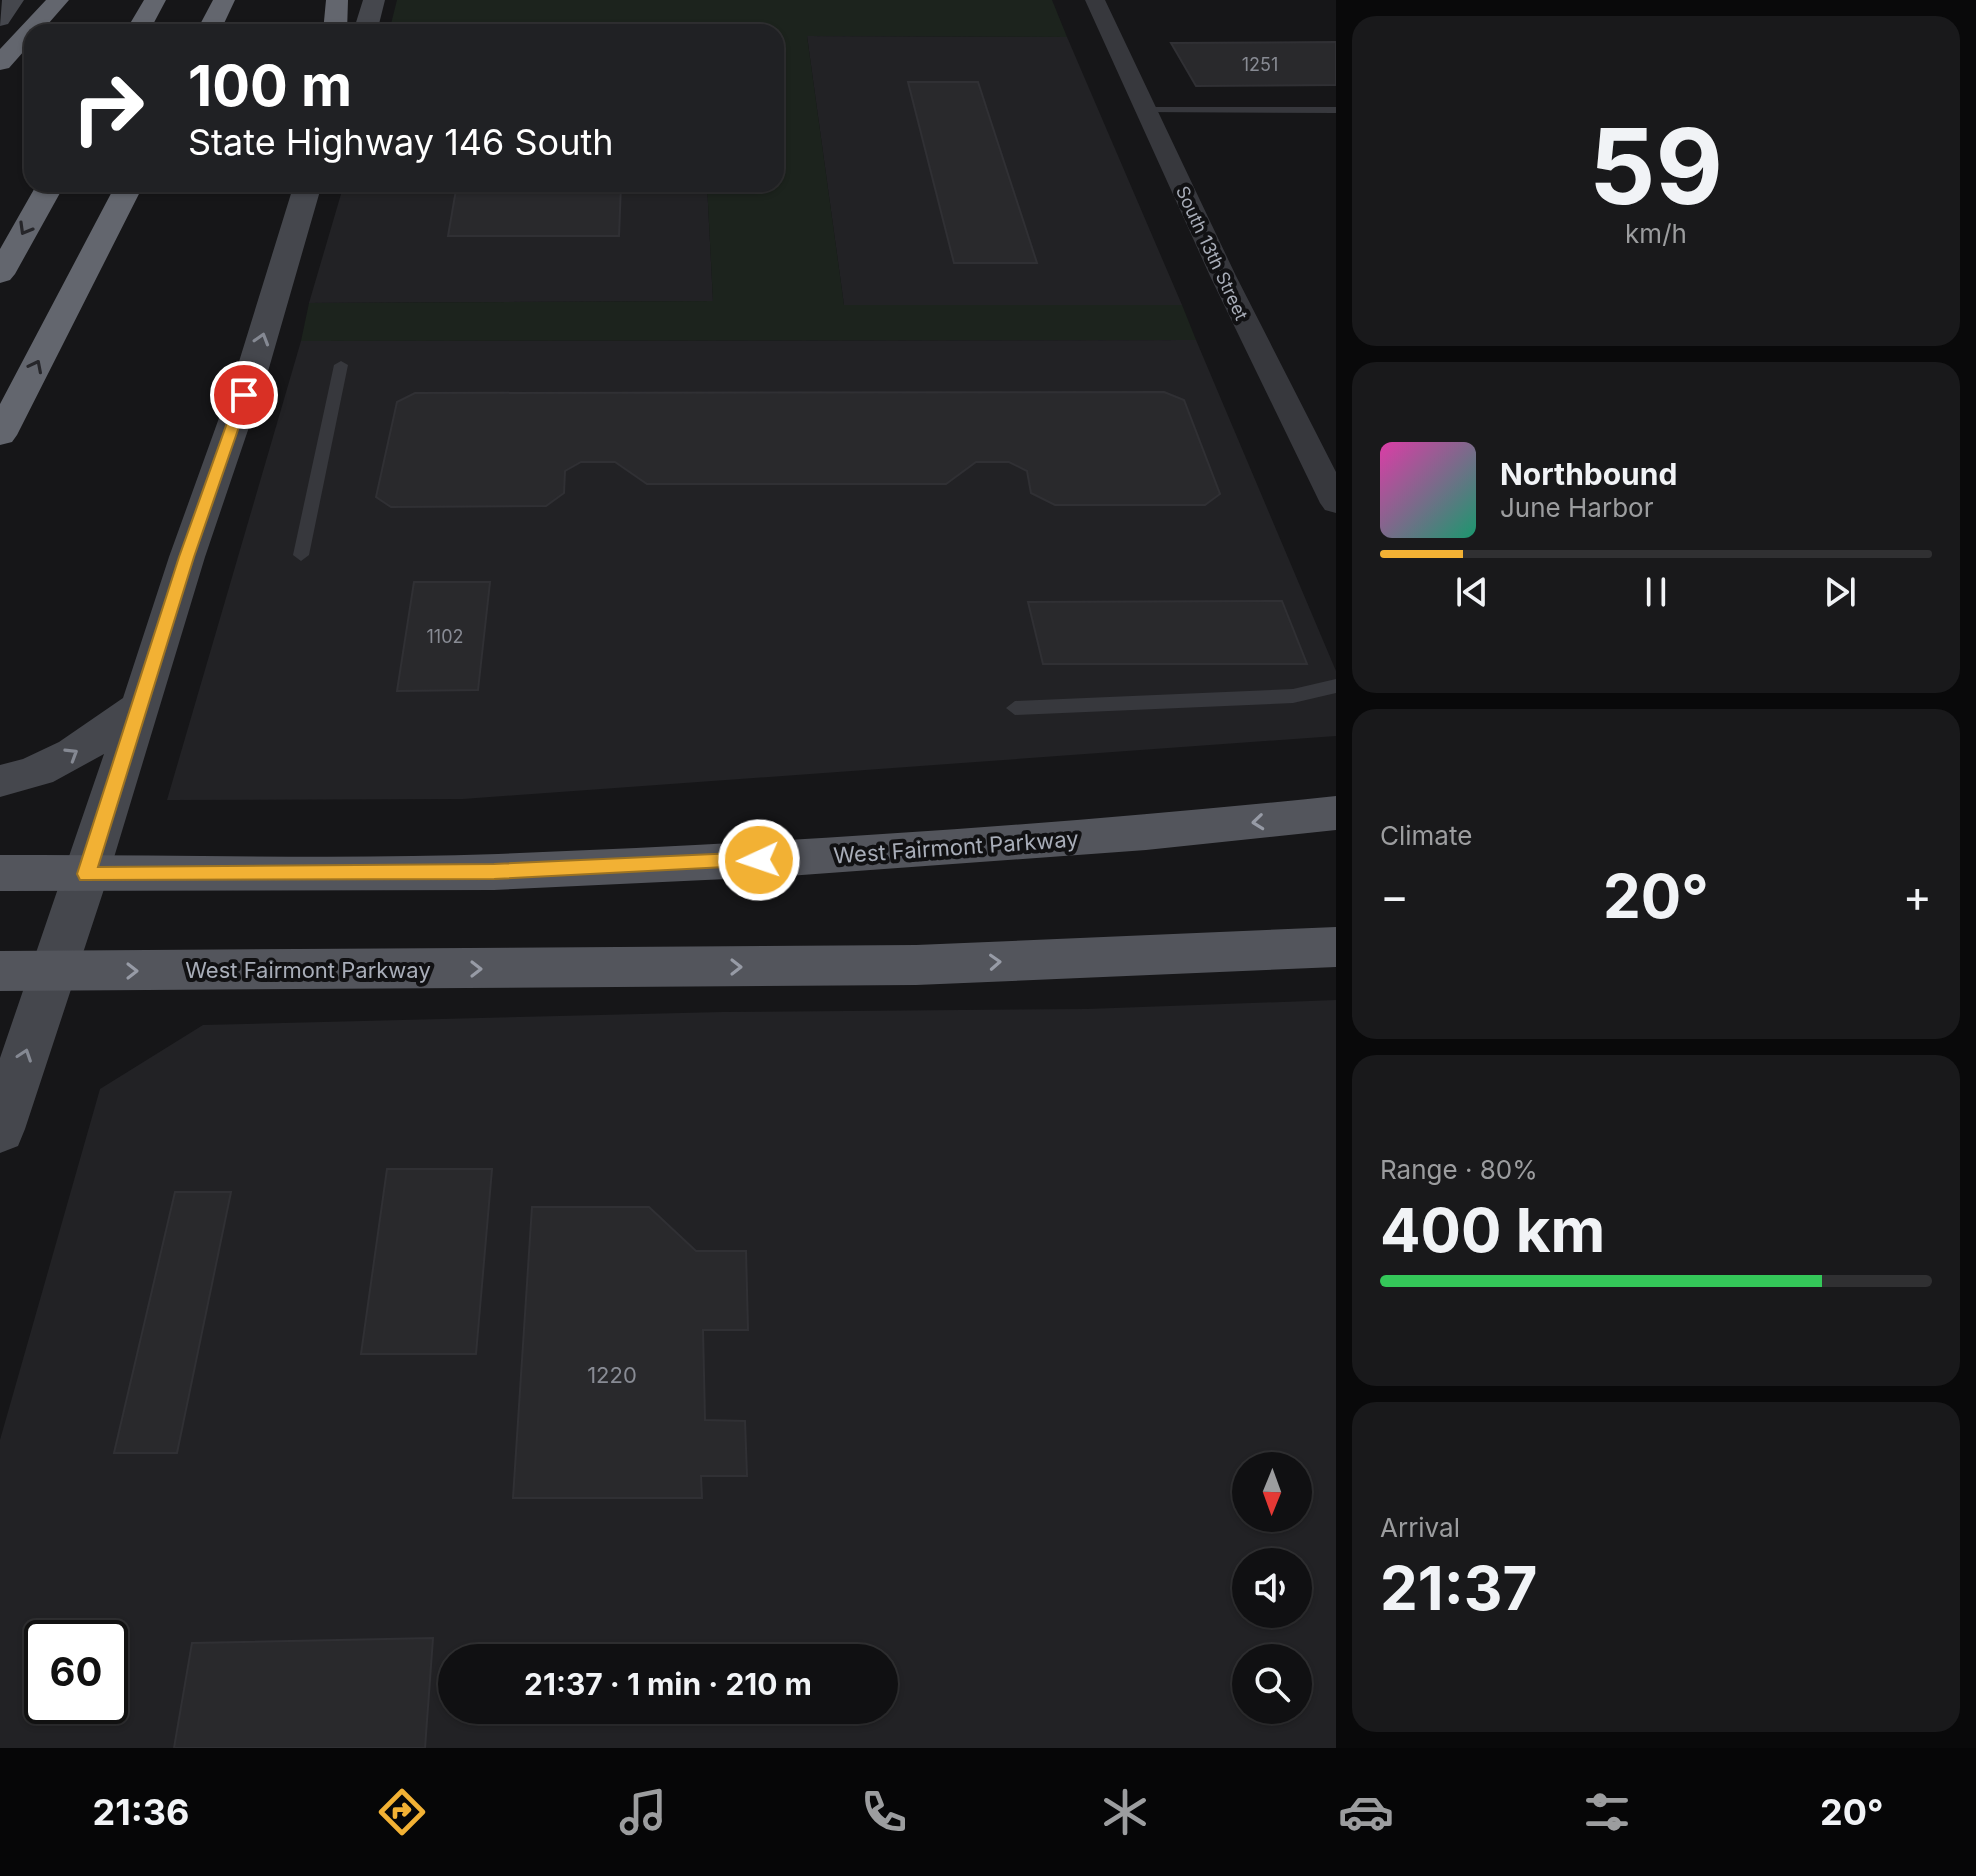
<!DOCTYPE html>
<html lang="en">
<head>
<meta charset="utf-8">
<style>
  body { margin:0; font-family:Inter,sans-serif; background:#19191b; color:#f1f3f6; height:100vh; display:flex; flex-direction:column; font-size:30px; white-space:nowrap }
  * { box-sizing:border-box; margin:0 }
  p { font-size:26px; color:#9c9d9f }
  .icon { flex:none; width:44px; height:44px; fill:none; stroke:currentColor; stroke-width:2; stroke-linecap:round; stroke-linejoin:round }
  .map { position:relative; flex:1; overflow:hidden }
  .drawer { display:flex; flex-direction:column; gap:16px; padding:16px; background:#09090a; width:640px }
  .drawer>* { flex:none }
  .banner { position:absolute; left:24px; top:24px; width:760px; height:168px; border-radius:24px; box-shadow:0 2px 6px #0004,0 0 0 2px #303032; background:#202124; color:#fff; overflow:hidden }
  .needle { width:52px; rotate:181deg }
  .controls { position:absolute; left:1232px; top:1452px; display:grid; gap:16px }
  .controls a { display:grid; place-items:center; width:80px; height:80px; border-radius:50%; background:#101012; box-shadow:0 2px 6px #0004,0 0 0 2px #303032; font-size:40px }
  .speed { position:absolute; left:24px; top:1620px; display:flex; gap:16px; font-size:40px; font-weight:700; text-align:center }
  .speed>* { display:grid; place-content:center; width:104px; height:104px; border-radius:50%; background:#101012; box-shadow:0 2px 6px #0004,0 0 0 2px #303032; line-height:1 }
  .speed .limit { border:4px solid #111; border-radius:12px; background:#fff; color:#111 }
  .pin { position:absolute; display:grid; place-items:center; width:68px; height:68px; color:#fff; margin:-34px; border:4px solid #fff; border-radius:50%; box-shadow:0 2px 8px #0007 }
  .me { position:absolute; width:88px; margin:-44px; rotate:267deg; stroke-linejoin:round; filter:drop-shadow(0 0 6px #0008) }
  .turn { display:flex; align-items:center; gap:28px; height:168px; padding:0 32px; font-size:36px }
  .turn .icon { width:104px; height:104px; stroke-width:2.5 }
  .turn b { display:block; font-size:56px; line-height:68px }
  .big { font-size:60px; font-weight:700; line-height:1.1 }
  .drawer .widget { flex:1; display:flex; flex-direction:column; justify-content:center; gap:12px; min-width:0; padding:0 28px; border-radius:24px; background:#19191b }
  .drawer .dial { align-items:center; gap:0 }
  .dial b { font-size:104px; line-height:1 }
  .song { display:flex; align-items:center; gap:24px }
  .cover { width:96px; height:96px; border-radius:12px; background:linear-gradient(135deg,hsl(320 70% 55%),hsl(160 70% 35%)) }
  .played { height:8px; border-radius:4px; background:linear-gradient(90deg,#f2b134 15%,#303032 15%) }
  .keys { display:flex; justify-content:space-around; direction:ltr }
  .heat { display:flex; justify-content:space-between; align-items:center; font-size:44px; direction:ltr }
  .charge { height:12px; border-radius:6px; background:linear-gradient(90deg,#34c759 80%,#303032 0) }
  .trip { position:absolute; left:438px; top:1644px; width:460px; height:80px; border-radius:40px; background:#101012; box-shadow:0 2px 6px #0004,0 0 0 2px #303032; font-weight:700; line-height:80px; text-align:center }
  .menu { display:flex; height:128px; justify-content:space-around; align-items:center; background:#060607; color:#9c9d9f }
  .menu .icon { width:56px; height:56px }
  .menu .current { color:#f2b134 }
  .menu b { font-size:36px; color:#f1f3f6 }
  main { display:flex; flex:1; min-height:0 }
  .map>svg:first-child { display:block }
  .built { fill:#222225; fill-rule:evenodd }
  .green { fill:#1c231d }
  .building { fill:#29292c; stroke:#303034; stroke-width:2 }
  .lines { fill:none; stroke-linecap:round; stroke-linejoin:round }
  .service { fill:#37383d; fill-rule:evenodd }
  .minor { fill:#37383d; fill-rule:evenodd }
  .secondary { fill:#45474d; fill-rule:evenodd }
  .primary { fill:#53555c; fill-rule:evenodd }
  .motorway { fill:#63666e; fill-rule:evenodd }
  .oneway { stroke:#26262a }
  .oneway2 { stroke:#858993 }
  .oneway3 { stroke:#979ba6 }
  .route { fill:#f2b134; stroke:#9d7322; stroke-width:2 }
  .labels { text-anchor:middle; dominant-baseline:central; stroke-width:8; stroke-linejoin:round; paint-order:stroke }
  .number-label { font-size:18px; fill:#888b94 }
  .far-street-label { font-size:18px; fill:#a8adb8; stroke:#111113 }
  .street-label { font-size:22px; fill:#a8adb8; stroke:#111113 }
  .near-number-label { font-size:22px; fill:#888b94 }
</style>
</head>
<body>
<main>
<div class="map">
<svg width="1336" height="1748" viewBox="0 0 1336 1748">
  <rect width="100%" height="100%" fill="#161618"/>
  <path class="built" d="M807 36 1067 37 1182 305H844Z
    M344 184H707L713 301 309 303Z
    M1196 340 1336 671V736L463 799 167 800 301 341Z
    M1336 1000V1748H0V1440L100 1089 203 1025 722 1012 1087 1009ZM1246 1466H1298V1518H1246ZM1246 1562H1298V1614H1246ZM42 1638H110V1706H42ZM452 1658H884V1710H452ZM1246 1658H1298V1710H1246Z"/>
  <path class="green" d="M397 0H1052L1067 37 807 36 844 305H1182L1196 340 301 341 309 303 713 301 707 184H776V32H389Z"/>
  <path class="building" d="M1336 42V85L1196 86 1171 43Z
    M908 82H978L1037 263H954Z
    M457 184H621L619 236H448Z
    M1164 392 1184 400 1220 494 1205 505H1055L1031 493 1027 471 1009 462H976L946 484H647L615 462H581L565 471 564 493 546 506 391 507 376 497 397 402 415 393Z
    M414 582H490L478 690 397 691Z
    M1282 601 1307 664H1043L1028 602Z
    M387 1169H492L476 1354H361Z
    M175 1192H231L177 1453H114Z
    M532 1207H649L696 1251H746L748 1330H703L705 1420 745 1421 747 1476H701L702 1498H513Z
    M433 1638 425 1748H174L192 1643Z"/>
  <g class="lines">
    <path class="service" d="M1145 107H1336V113L1141 112 1139 110Z
      M341 361 348 365 309 555 301 561 293 555 334 365Z
      M1336 679V693L1293 703 1015 715 1006 708 1015 701 1293 689Z"/>
    <path class="minor" d="M1085 0H1105L1236 276 1336 472V513L1325 510 1320 503 1210 276Z"/>
    <path class="secondary" d="M2 0H24L8 24 0 26Z
      M363 0H385L377 32H353Z
      M294 184H322L269 368 205 557 109 874 25 1129 18 1146 0 1153V1058L104 754 53 782 0 797V765L23 759 59 742 123 698 169 557 237 368Z"/>
    <path class="primary" d="M1336 796V830L1146 850 788 876 494 890 0 891V855C165 854 333 860 498 854 778 843 1057 825 1336 796Z
      M1336 927V967L916 985 0 991V951L916 945Z"/>
    <path class="motorway" d="M46 0H69L41 32H32V42L9 68 0 70V49Z
      M144 0H166L149 32H125Z
      M213 0H235L220 32H196Z
      M326 0H348L347 32H323Z
      M37 184H65L15 274 10 280 0 283V249Z
      M116 184H144L17 435 12 442 0 445V404Z"/>
  </g>
  <defs><path id="oneway-chevron" d="M-2-3.5L2.5 0L-2 3.5" fill="none" stroke-width="1.6" stroke-linecap="round" stroke-linejoin="round" transform="scale(2)"/></defs>
  <g class="oneway">
    <use href="#oneway-chevron" transform="translate(25 229) rotate(120)"/>
    <use href="#oneway-chevron" transform="translate(36 366) rotate(-63)"/>
  </g>
  <g class="oneway2">
    <use href="#oneway-chevron" transform="translate(262 339) rotate(-73)"/>
    <use href="#oneway-chevron" transform="translate(72 754) rotate(-32)"/>
    <use href="#oneway-chevron" transform="translate(25 1055) rotate(-71)"/>
  </g>
  <g class="oneway3">
    <use href="#oneway-chevron" transform="translate(1258 822) rotate(174)"/>
    <use href="#oneway-chevron" transform="translate(995 962) rotate(-3)"/>
    <use href="#oneway-chevron" transform="translate(736 967)"/>
    <use href="#oneway-chevron" transform="translate(476 969)"/>
    <use href="#oneway-chevron" transform="translate(132 971)"/>
  </g>
  <path class="route" d="M244 391 250 395 194 557 98 867 494 864 759 852 765 854 768 860 765 865 494 879 80 880 77 874 179 557 237 395Z"/>
  <g class="labels">
    <g class="number-label">
      <text x="1260" y="64">1251</text>
      <text x="445" y="636">1102</text>
    </g>
    <g class="far-street-label">
      <text transform="translate(1212 253) rotate(65)">South 13th Street</text>
    </g>
    <g class="street-label">
      <text transform="translate(956 847) rotate(-4)">West Fairmont Parkway</text>
      <text x="308" y="970">West Fairmont Parkway</text>
    </g>
    <g class="near-number-label">
      <text x="612" y="1375">1220</text>
    </g>
  </g>
</svg>
<div class="controls">
<a><svg class="needle" viewBox="-14 -14 28 28"><path d="M0-13l5 13h-10z" fill="#e53935"/><path d="M0 13l5-13h-10z" fill="#9c9d9f"/></svg></a>
<a><svg class="icon" aria-label="sound" viewBox="0 0 24 24"><path d="M4 9h4l5-4v14l-5-4H4zM17 9q2 3 0 6"/></svg></a>
<a><svg class="icon" aria-label="search" viewBox="0 0 24 24"><circle cx="10" cy="10" r="6"/><path d="M15 15l6 6"/></svg></a>
</div>
<div class="speed"><div class="limit">60</div></div>
<div class="pin" style="left:244px;top:395px;background:#d93025"><svg class="icon" aria-label="arrive" viewBox="0 0 24 24"><path d="M6 21V4h12l-3 4 3 4H6"/></svg></div>
<svg class="me" style="left:759px;top:860px" viewBox="-20 -20 40 40"><circle r="17" fill="#f2b134" stroke="#fff" stroke-width="3"/><path d="M0-11L8 9 0 5-8 9z" fill="#fff"/></svg>
<div class="trip">21:37 · 1 min · 210 m</div>
<div class="banner">
<div class="turn"><svg class="icon" aria-label="right" viewBox="0 0 24 24"><path d="M7 20v-9h11M14 6l5 5-5 5"/></svg><div><b>100 m</b>State Highway 146 South</div></div>
</div>
</div>
<section class="drawer">
<div class="widget dial"><b>59</b><p>km/h</p></div>
<div class="widget">
<div class="song"><i class="cover"></i><div><b>Northbound</b><p>June Harbor</p></div></div>
<div class="played"></div>
<div class="keys"><svg class="icon" aria-label="previous" viewBox="0 0 24 24"><path d="M18 5L8 12l10 7zM5 5v14"/></svg><svg class="icon" aria-label="pause" viewBox="0 0 24 24"><path d="M8 5v14M16 5v14"/></svg><svg class="icon" aria-label="next" viewBox="0 0 24 24"><path d="M6 5l10 7-10 7zM19 5v14"/></svg></div>
</div>
<div class="widget"><p>Climate</p>
<div class="heat"><a>−</a><b class="big">20°</b><a>+</a></div>
</div>
<div class="widget"><p>Range · 80%</p><b class="big">400 km</b><div class="charge"></div></div>
<div class="widget"><p>Arrival</p><b class="big">21:37</b></div>
</section>
</main>
<nav class="menu">
<b>21:36</b>
<svg class="icon current" aria-label="directions" viewBox="0 0 24 24"><path d="M12 3l9 9-9 9-9-9zM9 14v-3h6M13 9l2 2-2 2"/></svg>
<svg class="icon" aria-label="music" viewBox="0 0 24 24"><path d="M9 18V5l10-2v13"/><circle cx="6" cy="18" r="3"/><circle cx="16" cy="16" r="3"/></svg>
<svg class="icon" aria-label="phone" viewBox="0 0 24 24"><path d="M5 4h4l2 5-3 2q2 4 5 5l2-3 5 2v4C11 20 4 13 5 4z"/></svg>
<svg class="icon" aria-label="climate" viewBox="0 0 24 24"><path d="M12 3v18M4 7l16 10M4 17L20 7"/></svg>
<svg class="icon" aria-label="car" viewBox="0 0 24 24"><path d="M5 17H2v-5l4-1 3-4h7l3 4 3 1v5h-3M9 17h6M6 11h13"/><circle cx="7" cy="17" r="2"/><circle cx="17" cy="17" r="2"/></svg>
<svg class="icon" aria-label="filters" viewBox="0 0 24 24"><path d="M4 7h16M4 17h16"/><circle cx="9" cy="7" r="2"/><circle cx="15" cy="17" r="2"/></svg>
<b>20°</b>
</nav>
</body>
</html>
